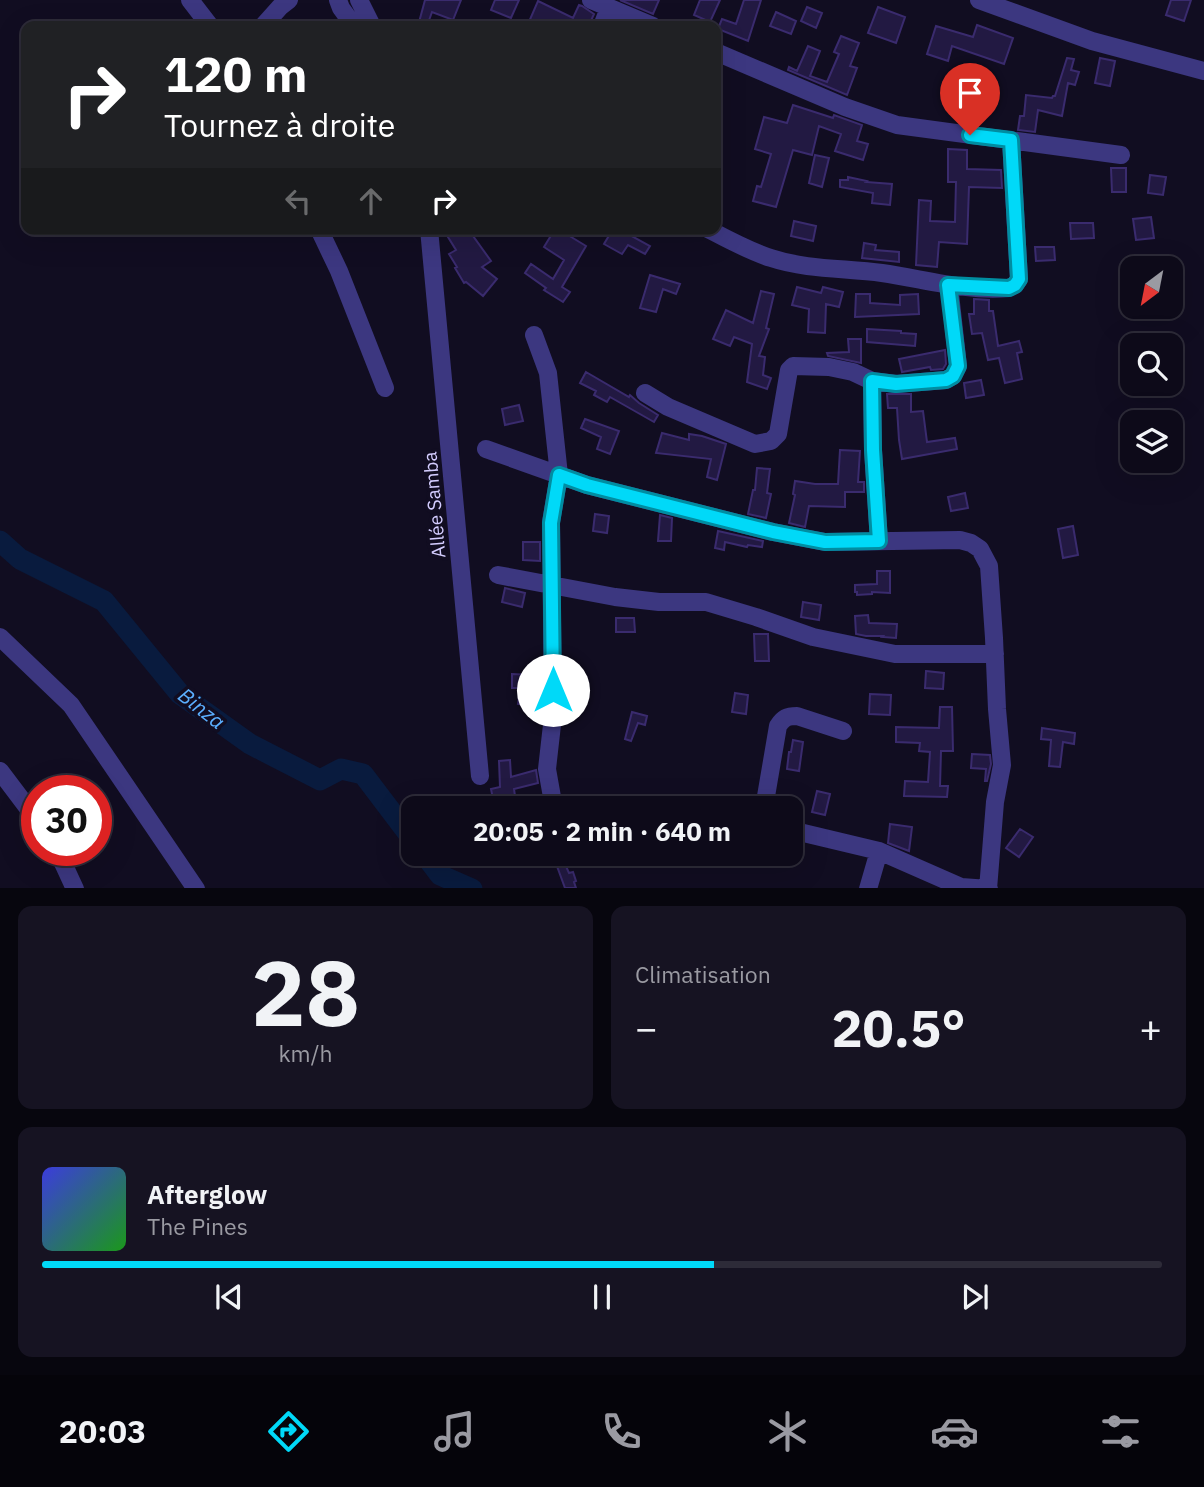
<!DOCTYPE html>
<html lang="fr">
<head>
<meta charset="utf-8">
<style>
  body { margin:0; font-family:"IBM Plex Sans",sans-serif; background:#161322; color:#f1f3f6; height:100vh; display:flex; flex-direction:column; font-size:26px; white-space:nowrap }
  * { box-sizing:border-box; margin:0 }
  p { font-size:23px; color:#9a9aa2 }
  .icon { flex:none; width:38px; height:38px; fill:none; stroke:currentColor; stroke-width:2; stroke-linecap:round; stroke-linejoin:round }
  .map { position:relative; height:888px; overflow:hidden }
  .side { display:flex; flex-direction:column; gap:18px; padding:18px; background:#07060e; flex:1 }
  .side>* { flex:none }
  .banner { position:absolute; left:21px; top:21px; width:700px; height:214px; border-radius:14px; box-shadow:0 7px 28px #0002,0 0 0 2px #2d2b38; background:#202124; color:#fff; overflow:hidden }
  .needle { width:46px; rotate:212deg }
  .controls { position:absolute; left:1120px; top:256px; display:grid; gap:14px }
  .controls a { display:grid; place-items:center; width:63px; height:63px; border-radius:14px; background:#0d0a19; box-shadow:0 7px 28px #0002,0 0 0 2px #2d2b38; font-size:35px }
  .speed { position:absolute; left:21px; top:775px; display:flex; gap:14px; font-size:35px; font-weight:700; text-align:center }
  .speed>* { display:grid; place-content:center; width:91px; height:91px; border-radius:50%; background:#0d0a19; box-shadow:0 7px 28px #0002,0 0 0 2px #2d2b38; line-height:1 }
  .speed .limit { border:10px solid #d22; background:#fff; color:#111 }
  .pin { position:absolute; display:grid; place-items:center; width:60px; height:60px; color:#fff; margin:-72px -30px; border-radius:50% 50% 50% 0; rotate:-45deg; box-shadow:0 0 7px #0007 }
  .pin .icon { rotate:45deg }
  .me { position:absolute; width:77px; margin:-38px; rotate:0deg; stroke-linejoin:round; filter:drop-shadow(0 0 5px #0008) }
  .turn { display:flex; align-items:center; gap:24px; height:147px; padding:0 28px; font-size:32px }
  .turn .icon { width:91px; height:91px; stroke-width:2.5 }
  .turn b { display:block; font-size:49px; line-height:60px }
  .lanes { display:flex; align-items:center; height:66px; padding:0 28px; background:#0003; justify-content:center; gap:35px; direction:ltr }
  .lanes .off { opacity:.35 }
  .big { font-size:52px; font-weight:800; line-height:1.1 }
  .side .tile { flex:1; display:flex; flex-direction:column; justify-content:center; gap:10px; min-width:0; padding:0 24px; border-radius:14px; background:#161322 }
  .side .dial { align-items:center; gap:0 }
  .dial b { font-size:91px; line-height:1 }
  .song { display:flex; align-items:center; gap:21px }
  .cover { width:84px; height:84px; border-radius:10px; background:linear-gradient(135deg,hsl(240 70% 55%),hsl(120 70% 35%)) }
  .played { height:7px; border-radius:4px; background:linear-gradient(90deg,#00d9f8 60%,#2d2b38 60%) }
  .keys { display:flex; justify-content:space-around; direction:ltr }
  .heat { display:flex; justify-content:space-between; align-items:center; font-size:38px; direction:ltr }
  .side .tiles { flex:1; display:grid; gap:18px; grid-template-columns:1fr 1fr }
  .tile:last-child { grid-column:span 2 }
  .trip { position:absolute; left:401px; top:796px; width:402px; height:70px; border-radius:14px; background:#0d0a19; box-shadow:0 7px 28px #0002,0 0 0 2px #2d2b38; font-weight:800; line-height:70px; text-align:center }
  .menu { display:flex; height:112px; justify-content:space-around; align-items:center; background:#05040a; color:#9a9aa2 }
  .menu .icon { width:49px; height:49px }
  .menu .active { color:#00d9f8 }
  .menu b { font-size:32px; color:#f1f3f6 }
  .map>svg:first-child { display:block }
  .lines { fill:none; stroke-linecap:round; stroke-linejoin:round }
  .river { stroke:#091b3e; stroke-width:21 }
  .building { fill:#221942; stroke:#3a2b6e; stroke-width:2 }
  .minor { stroke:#3c3780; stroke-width:18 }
  .route-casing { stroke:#008da1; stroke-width:18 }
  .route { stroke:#00d9f8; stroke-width:12 }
  .labels { text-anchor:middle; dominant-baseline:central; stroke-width:7; stroke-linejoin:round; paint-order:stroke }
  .street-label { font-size:19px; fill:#d4cdff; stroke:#110d21 }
  .water-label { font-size:21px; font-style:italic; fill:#5bafff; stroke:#110d21 }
</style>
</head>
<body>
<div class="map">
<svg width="1204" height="889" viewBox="0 0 1204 889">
  <rect width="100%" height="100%" fill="#110d21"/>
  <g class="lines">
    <path class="river" d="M0 541 20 559 104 601 180 694 250 744 320 780 341 769 363 774 413 840
      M424 854 440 875 472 889"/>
  </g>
  <path class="building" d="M425 0H461L453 20 432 12 427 26H418Z
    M495 0H519L511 18 491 10Z
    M620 0H659L653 14Z
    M700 0H720L710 22 694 15Z
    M744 0H761L748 41 718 29 722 19 736 24Z
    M1171 0H1191L1184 21 1166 15Z
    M538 1 573 18 579 5 582 6 594 14 589 25 591 26H532L528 24Z
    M807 7 822 13 816 28 801 21Z
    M878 7 905 17 896 43 868 33Z
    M776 12 796 21 791 34 770 26Z
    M977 25 1013 38 1004 64 952 46 948 61 927 54 936 26 973 37Z
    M841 36 859 43 850 66 857 68 847 95 788 70 789 67 797 71 808 46 820 51 810 76 827 82 839 54 834 52Z
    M1067 58 1074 59 1071 70 1079 72 1075 85 1068 83 1062 116 1038 110 1035 132 1018 130 1020 116H1024L1026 95 1052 98 1053 96H1055Z
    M1100 58 1115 61 1110 86 1095 83Z
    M793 105 833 118 834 115 862 125 857 141 868 144 863 160 835 151 841 134 819 126 812 155 793 150 776 207 753 201 757 186 761 187 771 154 755 149 764 117 787 123Z
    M948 149 967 150V169L1001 170 1002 188 969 187 967 244 939 242 937 267 916 265 919 200 931 201 930 221 955 222 956 182H948Z
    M815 155 829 158 822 187 809 183Z
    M1111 168H1126V192H1112Z
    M1150 175 1166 177 1163 195 1148 193Z
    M848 177 867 181 866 182 892 184 890 205 872 203 873 193 840 187V180H848Z
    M1151 217 1154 238 1136 240 1133 219Z
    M794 221 816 226 813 241 791 236Z
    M1070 223H1093L1094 238 1071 239Z
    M462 229H468L491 261 482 267 497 279 483 296 466 282 464 283 455 268 457 267 449 254 456 250 448 237Z
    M555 229H558L586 246 562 287 570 292 563 302 544 290 546 288 525 273 531 264 553 279 564 260 544 247Z
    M613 229H619L650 246 645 254 628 245 622 254 604 244Z
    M864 243 876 245 875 250 899 252V262L862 258Z
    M1035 247H1054L1055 260 1036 261Z
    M650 275 680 284 676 294 663 289 656 312 640 308Z
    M797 287 821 293 823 287 843 292 839 307 826 304 825 333 808 332 809 309 792 305Z
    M761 291 774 294 766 328 769 329 759 356 765 357 763 375 771 378 767 389 747 382 752 344 734 337 730 346 713 339 726 310 753 323Z
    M856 294H870V303L900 305V295L918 294 919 314 855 317Z
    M974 299 989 300V311H993L998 346 1019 341 1022 352 1017 353 1022 379 1005 383 999 358 988 360 982 333 972 334 969 314H974Z
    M867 329 901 331V333L916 334 915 346 867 342Z
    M848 339H861V363L828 356 827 353 849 352Z
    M945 350 946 364 943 369 931 370 930 367 902 372 899 359Z
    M586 372 629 397 630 395 639 403 658 415 654 422 610 397 607 402 594 395 596 391 580 383Z
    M981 380 984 395 966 398 964 383Z
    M887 394H911V412L923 411 927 442 955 438 957 449 902 459 899 440 897 408H888Z
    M519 405 523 421 505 425 502 409Z
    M585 419 619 431 610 454 597 449 601 437 581 428Z
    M662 433 689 440V434L702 436 726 444 717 480 707 477 711 459 656 453Z
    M840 450 860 451 858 482H864V492H845V507L809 506 805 527 789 523 795 495 793 494 795 481 815 484H838Z
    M757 468 770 469 767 493 771 494 766 518 748 514 753 490H755Z
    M965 493 968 508 951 511 948 497Z
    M595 514 609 516 607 533 593 531Z
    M660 515 672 518 671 541H658Z
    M1073 526 1078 555 1063 558 1058 529Z
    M718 531 763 541 762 547 748 545 747 547 725 542 724 550 715 548Z
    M523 542H540V561L523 560Z
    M877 571H890V593L872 592V594L857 595V592H855V585L877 584Z
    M505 588 525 593 522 607 502 602Z
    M803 602 821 605 819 620 801 617Z
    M868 615 869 623 897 624 896 638 882 637 883 636H866L856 634 855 616Z
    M616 618H634L635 632H616Z
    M754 634H768L769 661H755Z
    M926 671 944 673 943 689 925 688Z
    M512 674 532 675V693L536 694 534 707 518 704 520 688H512Z
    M735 693 748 695 746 714 732 712Z
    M870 694 891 695 890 715 869 714Z
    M940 707H952L953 751H941L940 786H948L947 797 904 796 905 781 928 782 930 752 919 751 920 743 896 742V727L939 728Z
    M632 712 647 716 645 725 638 723 631 741 625 739Z
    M1042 728 1075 733 1074 744 1063 742 1060 767 1049 766 1051 740 1041 739Z
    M793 740 803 742 799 771 787 769 789 752H791Z
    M972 754 990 755 991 764 987 781H985L986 769 971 768Z
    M510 760 511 777 536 770 538 783 514 789 515 796 493 799 491 789 500 787 499 761Z
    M817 791 830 794 825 815 812 812Z
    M890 824 912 827 909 851 888 843Z
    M1020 829 1033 837 1019 857 1006 848Z
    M561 855 569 873 573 872 576 881 574 882 576 888H565L554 858Z"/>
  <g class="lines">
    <path class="minor" d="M190 0 210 26
      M338 0 341 8 354 26
      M359 0 372 26
      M591 0 653 26
      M979 0 1092 41 1204 71
      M263 26 280 7 289 0
      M602 26 609 8
      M716 52 845 107 897 125 1121 155
      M319 229 339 271 385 388
      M429 229 480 776
      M708 229C729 240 749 251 771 258 807 270 846 268 882 273 924 279 967 292 1009 288L1015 285 1019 279 1011 140
      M534 335 548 373 559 475 551 522 553 716 547 769 552 797
      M872 381 873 450 879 541
      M645 393 668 407 755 444 771 441 778 434 789 370 793 366 829 367 853 372 872 381 896 384 946 380 953 376 958 366 949 285
      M486 449 587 485 773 532 825 542 960 540 971 543 980 549 989 566 994 638 997 709 1002 765 995 802 988 889
      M498 575 615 597 659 602H706L756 617 813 637 895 654H995
      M0 637 71 705 196 889
      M0 771 37 820
      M691 806 702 808
      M764 808 778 726C783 718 787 716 797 716L843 731
      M791 830 879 851 961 887 989 889
      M57 850 75 889
      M868 889 879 851"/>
  </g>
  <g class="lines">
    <g class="route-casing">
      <path id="route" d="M553 690 551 523 559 475 587 485 773 532 825 542 879 541 873 450 872 381 896 384 946 380 953 376 958 366 948 285 1009 288 1015 285 1019 279 1011 140 970 135"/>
    </g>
    <use href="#route" class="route"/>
  </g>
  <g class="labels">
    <g class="street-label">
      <text transform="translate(434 505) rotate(-95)">Allée Samba</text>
    </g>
    <g class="water-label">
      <text transform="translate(202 708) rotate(38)">Binza</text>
    </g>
  </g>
</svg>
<div class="controls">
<a><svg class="needle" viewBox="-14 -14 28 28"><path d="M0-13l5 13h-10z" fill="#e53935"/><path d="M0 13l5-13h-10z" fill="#9a9aa2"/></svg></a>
<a><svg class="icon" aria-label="search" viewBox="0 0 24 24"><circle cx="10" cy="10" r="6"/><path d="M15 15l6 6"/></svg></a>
<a><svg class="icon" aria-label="layers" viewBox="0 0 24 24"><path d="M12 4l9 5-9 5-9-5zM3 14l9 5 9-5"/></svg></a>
</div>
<div class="speed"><div class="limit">30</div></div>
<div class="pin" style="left:970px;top:135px;background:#d93025"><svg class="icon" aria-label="arrive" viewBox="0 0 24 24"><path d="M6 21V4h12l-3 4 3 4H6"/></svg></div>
<svg class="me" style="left:553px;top:690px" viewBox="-20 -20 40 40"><circle r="19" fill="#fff"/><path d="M0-13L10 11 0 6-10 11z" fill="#00d9f8"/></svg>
<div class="trip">20:05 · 2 min · 640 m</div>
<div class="banner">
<div class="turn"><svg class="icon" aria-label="right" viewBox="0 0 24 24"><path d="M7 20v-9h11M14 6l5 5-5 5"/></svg><div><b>120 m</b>Tournez à droite</div></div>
<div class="lanes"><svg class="icon off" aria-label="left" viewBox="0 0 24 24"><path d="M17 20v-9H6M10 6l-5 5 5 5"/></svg><svg class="icon off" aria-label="ahead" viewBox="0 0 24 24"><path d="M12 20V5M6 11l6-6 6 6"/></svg><svg class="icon" aria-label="right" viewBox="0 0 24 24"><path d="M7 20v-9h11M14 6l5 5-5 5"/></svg></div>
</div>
</div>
<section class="side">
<div class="tiles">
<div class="tile dial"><b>28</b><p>km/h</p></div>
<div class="tile"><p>Climatisation</p>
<div class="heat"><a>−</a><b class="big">20.5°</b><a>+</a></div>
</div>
<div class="tile">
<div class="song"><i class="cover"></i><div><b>Afterglow</b><p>The Pines</p></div></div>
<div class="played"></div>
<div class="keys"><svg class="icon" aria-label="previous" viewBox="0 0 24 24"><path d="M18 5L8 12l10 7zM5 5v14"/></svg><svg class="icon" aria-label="pause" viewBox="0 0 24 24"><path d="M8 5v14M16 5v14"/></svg><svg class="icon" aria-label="next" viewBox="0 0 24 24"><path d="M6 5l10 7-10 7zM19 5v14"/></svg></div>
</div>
</div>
</section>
<nav class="menu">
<b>20:03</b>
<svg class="icon active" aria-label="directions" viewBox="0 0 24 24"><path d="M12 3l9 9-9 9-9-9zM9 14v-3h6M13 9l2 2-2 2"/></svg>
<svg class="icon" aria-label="music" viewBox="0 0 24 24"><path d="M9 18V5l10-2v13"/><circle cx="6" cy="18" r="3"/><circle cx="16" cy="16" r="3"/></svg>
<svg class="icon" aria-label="phone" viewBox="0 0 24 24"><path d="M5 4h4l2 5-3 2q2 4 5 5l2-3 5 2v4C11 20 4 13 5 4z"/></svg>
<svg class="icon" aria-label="climate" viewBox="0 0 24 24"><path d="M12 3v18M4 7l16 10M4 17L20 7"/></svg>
<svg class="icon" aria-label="car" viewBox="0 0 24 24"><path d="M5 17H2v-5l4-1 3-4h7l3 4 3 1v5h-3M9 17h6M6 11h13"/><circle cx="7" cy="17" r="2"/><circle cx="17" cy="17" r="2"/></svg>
<svg class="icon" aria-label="filters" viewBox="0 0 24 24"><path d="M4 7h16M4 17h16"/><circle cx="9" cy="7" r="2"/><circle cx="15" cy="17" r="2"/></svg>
</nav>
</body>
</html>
